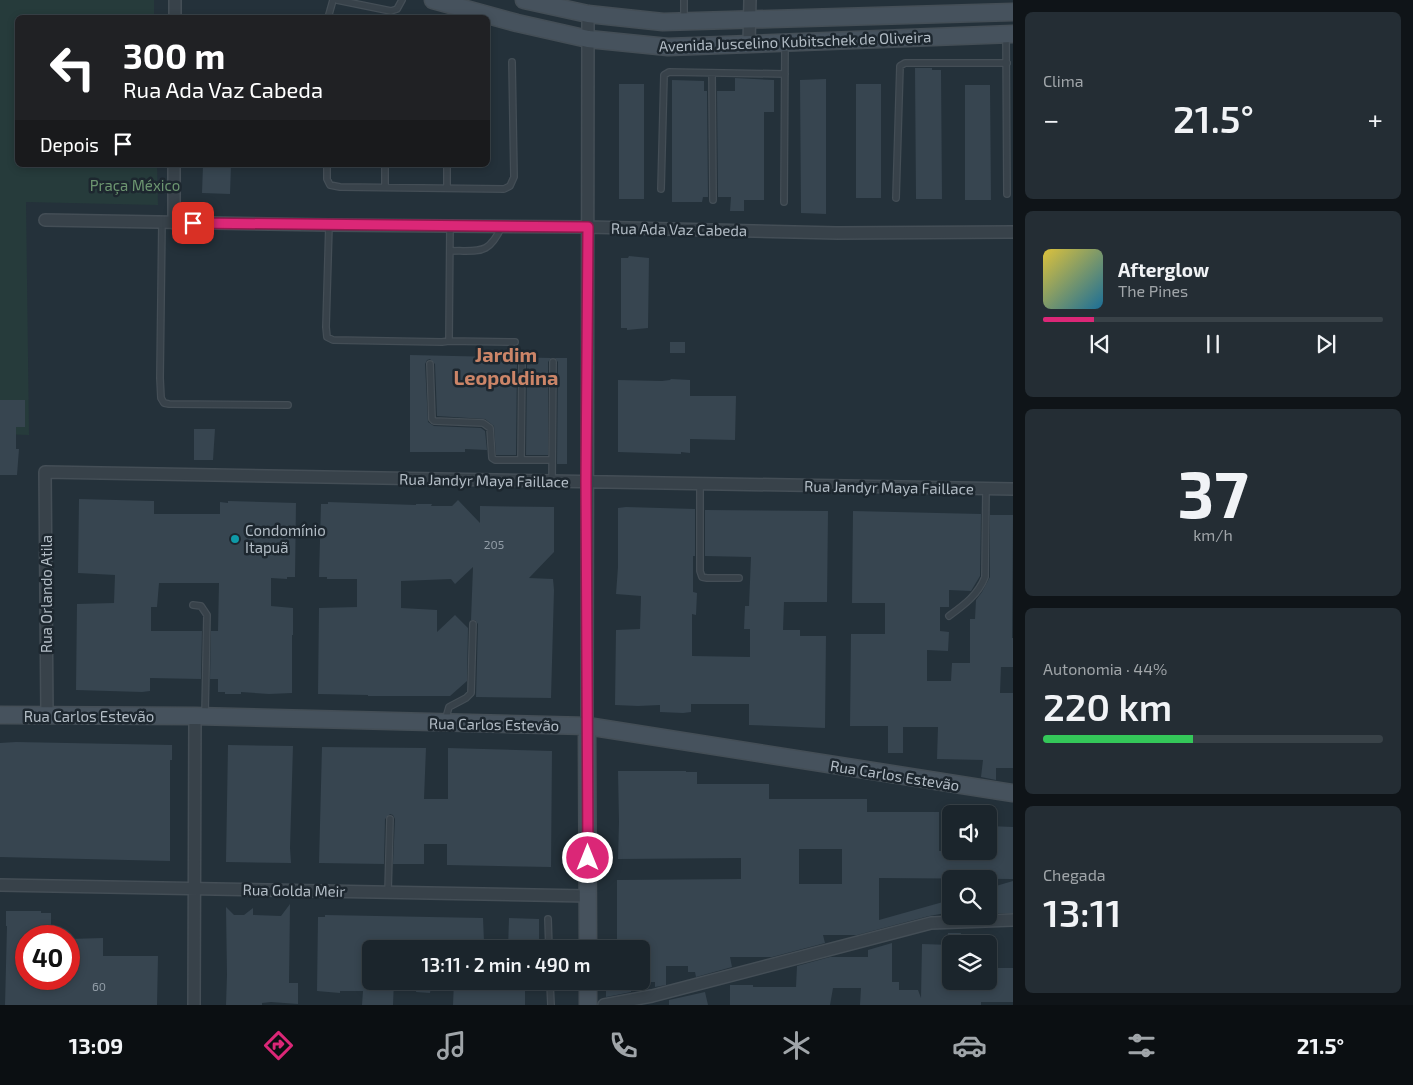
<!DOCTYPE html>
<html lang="pt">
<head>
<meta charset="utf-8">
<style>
  body { margin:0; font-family:"Exo 2",sans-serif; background:#242d34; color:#f1f3f6; height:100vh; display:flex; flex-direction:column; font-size:19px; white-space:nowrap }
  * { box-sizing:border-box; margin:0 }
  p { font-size:16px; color:#a0a5a9 }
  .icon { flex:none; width:28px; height:28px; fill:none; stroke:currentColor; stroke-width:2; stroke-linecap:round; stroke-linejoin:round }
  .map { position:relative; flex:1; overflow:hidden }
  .details { display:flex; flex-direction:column; gap:12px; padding:12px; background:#0f1418; width:400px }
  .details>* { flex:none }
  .top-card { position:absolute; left:15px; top:15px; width:475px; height:152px; border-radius:8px; box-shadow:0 2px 8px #0003,0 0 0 1px #394248; background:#202124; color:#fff; overflow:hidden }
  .tools { position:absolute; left:942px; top:805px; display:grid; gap:10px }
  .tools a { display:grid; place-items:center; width:55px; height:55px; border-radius:8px; background:#1b252c; box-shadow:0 2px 8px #0003,0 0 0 1px #394248; font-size:25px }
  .speed { position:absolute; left:15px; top:925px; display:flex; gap:10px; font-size:25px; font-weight:700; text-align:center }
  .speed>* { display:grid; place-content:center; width:65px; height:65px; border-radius:50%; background:#1b252c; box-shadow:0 2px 8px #0003,0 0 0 1px #394248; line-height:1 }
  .speed .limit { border:8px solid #d22; background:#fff; color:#111 }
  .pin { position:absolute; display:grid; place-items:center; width:42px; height:42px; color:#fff; margin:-21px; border-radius:10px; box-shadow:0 2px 8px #0006 }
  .me { position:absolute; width:55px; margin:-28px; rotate:0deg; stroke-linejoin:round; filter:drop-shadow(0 0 4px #0008) }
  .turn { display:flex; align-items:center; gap:18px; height:105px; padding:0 25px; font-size:22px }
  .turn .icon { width:65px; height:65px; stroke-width:2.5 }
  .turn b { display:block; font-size:35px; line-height:42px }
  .then { display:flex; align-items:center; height:48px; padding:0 25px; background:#0003; gap:10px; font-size:19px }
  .big { font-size:38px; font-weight:600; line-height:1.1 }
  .details .card { flex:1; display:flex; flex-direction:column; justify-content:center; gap:8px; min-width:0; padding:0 18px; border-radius:8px; background:#242d34 }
  .details .dial { align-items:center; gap:0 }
  .dial b { font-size:65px; line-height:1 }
  .song { display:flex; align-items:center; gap:15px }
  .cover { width:60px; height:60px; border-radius:8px; background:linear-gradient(135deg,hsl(50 70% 55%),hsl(200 70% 35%)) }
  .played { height:5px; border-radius:2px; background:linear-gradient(90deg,#db2777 15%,#394248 15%) }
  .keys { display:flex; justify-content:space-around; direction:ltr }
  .heat { display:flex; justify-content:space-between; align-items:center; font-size:28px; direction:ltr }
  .charge { height:8px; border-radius:4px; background:linear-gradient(90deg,#34c759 44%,#394248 0) }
  .trip { position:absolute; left:362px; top:940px; width:288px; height:50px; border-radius:8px; background:#1b252c; box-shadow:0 2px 8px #0003,0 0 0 1px #394248; font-weight:600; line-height:50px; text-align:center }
  .tabs { display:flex; height:80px; justify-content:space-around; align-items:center; background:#0b0f12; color:#a0a5a9 }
  .tabs .icon { width:35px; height:35px }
  .tabs .selected { color:#db2777 }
  .tabs b { font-size:22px; color:#f1f3f6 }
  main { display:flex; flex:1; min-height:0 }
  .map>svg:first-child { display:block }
  .green { fill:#263b3b }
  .building { fill:#374550; fill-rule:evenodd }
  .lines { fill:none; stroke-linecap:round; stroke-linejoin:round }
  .lane-casing { stroke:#444e56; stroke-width:8 }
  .street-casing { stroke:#444e56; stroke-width:14 }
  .secondary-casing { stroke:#444e56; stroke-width:19 }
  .lane { stroke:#38424a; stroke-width:5.5 }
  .street { stroke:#38424a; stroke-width:11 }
  .secondary { stroke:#46525d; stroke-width:16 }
  .route-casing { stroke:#8e194d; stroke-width:12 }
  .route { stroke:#db2777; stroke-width:9 }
  .culture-dot { fill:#0f9aa8; stroke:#1d272f; stroke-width:2 }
  .labels { text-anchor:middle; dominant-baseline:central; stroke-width:5; stroke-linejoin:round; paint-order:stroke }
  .number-label { font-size:12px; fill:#929da7 }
  .street-label { font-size:15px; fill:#b3bdc6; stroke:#1d272f }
  .park-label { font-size:15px; fill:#6c9570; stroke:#1d272f }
  .poi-label { font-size:15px; fill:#b3bdc6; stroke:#1d272f; text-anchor:start }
  .district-label { font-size:20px; font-weight:bold; fill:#cc8568; stroke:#1d272f }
</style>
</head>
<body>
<main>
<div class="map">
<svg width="1013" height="1005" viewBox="0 0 1013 1005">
  <rect width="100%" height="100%" fill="#24313a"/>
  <path class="green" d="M0 0H154V17L18 18V165H157L158 205 26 202 29 435 0 434Z"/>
  <path class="building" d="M915 68H932V70H941L942 199H916Z
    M735 78 774 80V112H764V200H744V211H730L731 197H718L717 91H735Z
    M826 79V214L801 213 800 80Z
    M672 80 704 81V91H707L708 197H703L702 202H672Z
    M619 84H644V199H619Z
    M856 84H881V198H856Z
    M965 85H990L991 200H965Z
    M203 165H231L230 194 202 193Z
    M629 256 649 258 648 328 627 330V328H621V258H628Z
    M670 342H685V353H670Z
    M410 355 551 358 548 362V455H526L527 363 523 358 519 359 517 363 516 455H496L494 426 485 419 437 416 435 364 430 359 427 360 425 364 428 422 434 426 481 428 485 431 487 450 465 449V452H410Z
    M555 358H567V464H557L558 362Z
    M671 379 690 380V396H736L735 440 690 439V453L681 452V454L618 452V380L662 381 670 380Z
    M0 400H25V427H16V449H19L17 475H0Z
    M194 429H215L213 460H194Z
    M79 499 154 501V514H220V502L228 503V501L296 503 295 577H287V579L271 578V606L293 608V635H292V693L269 694 241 692V694H225V692H218V679H210L211 631H218L219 583H159L157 607H151V631H202L201 679 150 678V691L142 692 76 690 77 604 114 603 115 575 78 573Z
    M458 500 480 523V506L554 507V552L529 578 553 579 554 590 551 698 476 697 478 624 475 620H471L473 567 455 584 451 579 401 581V608L437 610V632L455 615 468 628 467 681 450 696H368V695L318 694 319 608 357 607V579H327V577H319L321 504H328V502L416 505V504H432L431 506H452Z
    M626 507 695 509V556H693V592L697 593 696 615 692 614V656L750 657V629H744L745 606H749L751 557 705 556V510L828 511 827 602H784L783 630H800V636H826L825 728 749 725V704H691V712L683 713 660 712V705L638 706 615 705 616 630 640 629 641 596 616 594 618 567V508Z
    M853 511 981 514 980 576 971 591 949 590V607H940V631L949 632 948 651 927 650V681H951L952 663H970V619H975L976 600 982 592 990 577V515H1013L1012 638H1013V667H1001L1000 693H1013V768H996V780L981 777 983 760 937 759 938 727H903V753H888V726H850L851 634H885V603H852Z
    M16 742 172 745V760H170V861L0 857V743Z
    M228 745 293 746 290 848 291 863 226 862Z
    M322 747 426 748 424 799H448V748L552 751 551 867 447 865V844H424V864H393L395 819 393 815 390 814 385 819 384 864 319 863Z
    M618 771H686V772H697V784H769V799H867V812H939V851H989V826L1013 827V879L879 878V920L943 902 946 913 929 916 857 935H823L825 943 772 957H730L732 967 696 977 695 972H688V966H666V985L655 987V982H642V947L617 946V880L741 879V858L618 859 619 822ZM799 849H842V884H799Z
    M1013 881V913H989V888Z
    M290 904 289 983H298V1004L271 1002 262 1003V1005H226L227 975 226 907 234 915H244L253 908V915L281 916Z
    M6 911H41V913H51V936H26V979H69V939L103 938V956H158L157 1005H5L7 926H6Z
    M325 915 483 918 484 942 483 949H371V981H394L393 1005H362L363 991H340V993L317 991 318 917H325Z
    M509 918 539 919V949H508Z
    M948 933H961L960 944H947Z
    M892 943V982H899V990H918L921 998 922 944 951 945V981H989V968H1013V1002H981V1005H860L861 988H833L830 1005H730V985H753V987H796L797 966 830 957H868V950Z
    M417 981H432L430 993 416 992Z
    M454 981H525V1005H453Z
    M606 989H631V992L606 997Z
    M705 992 708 1005H669V1000Z"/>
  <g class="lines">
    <g class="lane-casing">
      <path id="lane" d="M337 0 391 11 397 9 402 0
        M328 18 333 0
        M684 20V0
        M1006 36 1007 194
        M712 73 713 200
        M327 165V179L330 185 340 187 504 189 510 186 514 177 512 62
        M385 187V165
        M447 188V165
        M661 189 664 75 669 72 785 74
        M896 198 900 66 905 63H1007
        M784 202 785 45
        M162 222 160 378 161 398 164 403 169 404 288 405
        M329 225 326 327 327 337 333 340 442 342 449 341 450 226
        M450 251C480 250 488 256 502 226
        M449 341 515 342
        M522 363 521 460H552
        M430 364 432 419 434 421 483 423 490 428 492 458 495 460H521
        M552 482 553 362
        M700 483V571L702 577 707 578H739
        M193 605 201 606 207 615 205 714
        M949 616C964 605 978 595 985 577L986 489
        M445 721 449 707 466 698 471 693 473 624
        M388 892 390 819
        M548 919 549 949
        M550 981V983L586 982
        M550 983 551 1005"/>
    </g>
    <g class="street-casing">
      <path id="street" d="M175 18V0
        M749 44 750 0
        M45 220 329 225 588 227 837 233 1013 232
        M174 223V165
        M47 715 45 472 1013 489
        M587 726C586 488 587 251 588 14
        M0 885 588 896
        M194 1005 195 716
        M604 1005 652 996 931 923 1013 920"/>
    </g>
    <g class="secondary-casing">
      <path id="secondary" d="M433 0 517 23 588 39 668 47 1013 34
        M524 0 588 14 663 22 1013 12
        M0 715 195 716 587 726 1013 793
        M587 726 588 949
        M588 981V1005"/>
    </g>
    <use href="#lane" class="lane"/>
    <use href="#street" class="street"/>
    <use href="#secondary" class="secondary"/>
  </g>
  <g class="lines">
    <g class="route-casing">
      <path id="route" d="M193 223 588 227 586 482 588 858"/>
    </g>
    <use href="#route" class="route"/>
  </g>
  <circle class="culture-dot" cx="235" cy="539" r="5"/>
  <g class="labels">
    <g class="number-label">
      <text x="494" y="544">205</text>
      <text x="99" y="986">60</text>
    </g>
    <g class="street-label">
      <text transform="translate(795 41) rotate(-2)">Avenida Juscelino Kubitschek de Oliveira</text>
      <text transform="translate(679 229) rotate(1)">Rua Ada Vaz Cabeda</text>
      <text transform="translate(484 480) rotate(1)">Rua Jandyr Maya Faillace</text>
      <text transform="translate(889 487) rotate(1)">Rua Jandyr Maya Faillace</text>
      <text transform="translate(46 594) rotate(-90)">Rua Orlando Atila</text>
      <text x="89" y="716">Rua Carlos Estevão</text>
      <text transform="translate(494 724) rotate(1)">Rua Carlos Estevão</text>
      <text transform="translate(895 775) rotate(9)">Rua Carlos Estevão</text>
      <text transform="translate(294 890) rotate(1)">Rua Golda Meir</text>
    </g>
    <g class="park-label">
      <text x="135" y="185">Praça México</text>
    </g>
    <g class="poi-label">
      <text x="245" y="530">Condomínio<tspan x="245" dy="17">Itapuã</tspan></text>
    </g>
    <g class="district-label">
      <text x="506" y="354">Jardim<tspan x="506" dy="23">Leopoldina</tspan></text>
    </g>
  </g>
</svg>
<div class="tools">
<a><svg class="icon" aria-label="sound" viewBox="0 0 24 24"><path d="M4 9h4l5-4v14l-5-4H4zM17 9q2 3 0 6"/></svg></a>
<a><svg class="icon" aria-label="search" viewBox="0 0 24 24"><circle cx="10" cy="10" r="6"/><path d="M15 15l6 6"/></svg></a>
<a><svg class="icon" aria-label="layers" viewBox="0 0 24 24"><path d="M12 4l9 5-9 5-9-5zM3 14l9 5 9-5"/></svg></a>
</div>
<div class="speed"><div class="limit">40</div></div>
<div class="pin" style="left:193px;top:223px;background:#d93025"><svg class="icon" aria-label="arrive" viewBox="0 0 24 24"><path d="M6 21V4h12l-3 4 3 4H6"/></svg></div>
<svg class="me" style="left:588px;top:858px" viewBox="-20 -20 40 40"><circle r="17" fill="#db2777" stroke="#fff" stroke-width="3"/><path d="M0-11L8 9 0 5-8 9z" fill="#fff"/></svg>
<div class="trip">13:11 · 2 min · 490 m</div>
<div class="top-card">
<div class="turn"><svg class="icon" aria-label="left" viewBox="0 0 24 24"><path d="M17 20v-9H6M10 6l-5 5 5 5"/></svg><div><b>300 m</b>Rua Ada Vaz Cabeda</div></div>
<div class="then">Depois<svg class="icon" aria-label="arrive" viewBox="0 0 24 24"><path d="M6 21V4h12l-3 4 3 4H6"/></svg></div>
</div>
</div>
<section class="details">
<div class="card"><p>Clima</p>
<div class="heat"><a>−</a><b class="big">21.5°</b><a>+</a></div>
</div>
<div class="card">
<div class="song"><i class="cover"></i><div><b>Afterglow</b><p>The Pines</p></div></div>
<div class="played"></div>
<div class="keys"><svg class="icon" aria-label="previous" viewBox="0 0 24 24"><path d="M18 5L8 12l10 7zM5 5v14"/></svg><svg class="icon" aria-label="pause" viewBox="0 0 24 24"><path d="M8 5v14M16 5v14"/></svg><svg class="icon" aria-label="next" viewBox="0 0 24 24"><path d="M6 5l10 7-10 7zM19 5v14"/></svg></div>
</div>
<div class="card dial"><b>37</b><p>km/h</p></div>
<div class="card"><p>Autonomia · 44%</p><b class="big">220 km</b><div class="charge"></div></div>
<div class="card"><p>Chegada</p><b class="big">13:11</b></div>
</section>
</main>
<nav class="tabs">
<b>13:09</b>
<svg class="icon selected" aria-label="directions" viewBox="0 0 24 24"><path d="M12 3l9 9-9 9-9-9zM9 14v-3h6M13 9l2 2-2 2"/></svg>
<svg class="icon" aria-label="music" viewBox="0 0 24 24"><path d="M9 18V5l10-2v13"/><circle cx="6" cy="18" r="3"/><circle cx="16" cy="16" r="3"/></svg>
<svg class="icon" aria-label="phone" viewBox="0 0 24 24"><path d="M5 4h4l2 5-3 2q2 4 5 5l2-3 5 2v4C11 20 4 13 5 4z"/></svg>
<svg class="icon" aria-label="climate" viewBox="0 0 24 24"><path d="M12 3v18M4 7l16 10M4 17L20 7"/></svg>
<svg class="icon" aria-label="car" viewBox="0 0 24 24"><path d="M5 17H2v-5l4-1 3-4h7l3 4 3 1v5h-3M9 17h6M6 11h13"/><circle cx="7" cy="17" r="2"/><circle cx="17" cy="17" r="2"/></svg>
<svg class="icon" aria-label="filters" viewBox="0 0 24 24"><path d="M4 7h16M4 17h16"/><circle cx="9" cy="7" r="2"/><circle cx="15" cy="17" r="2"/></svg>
<b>21.5°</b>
</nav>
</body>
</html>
